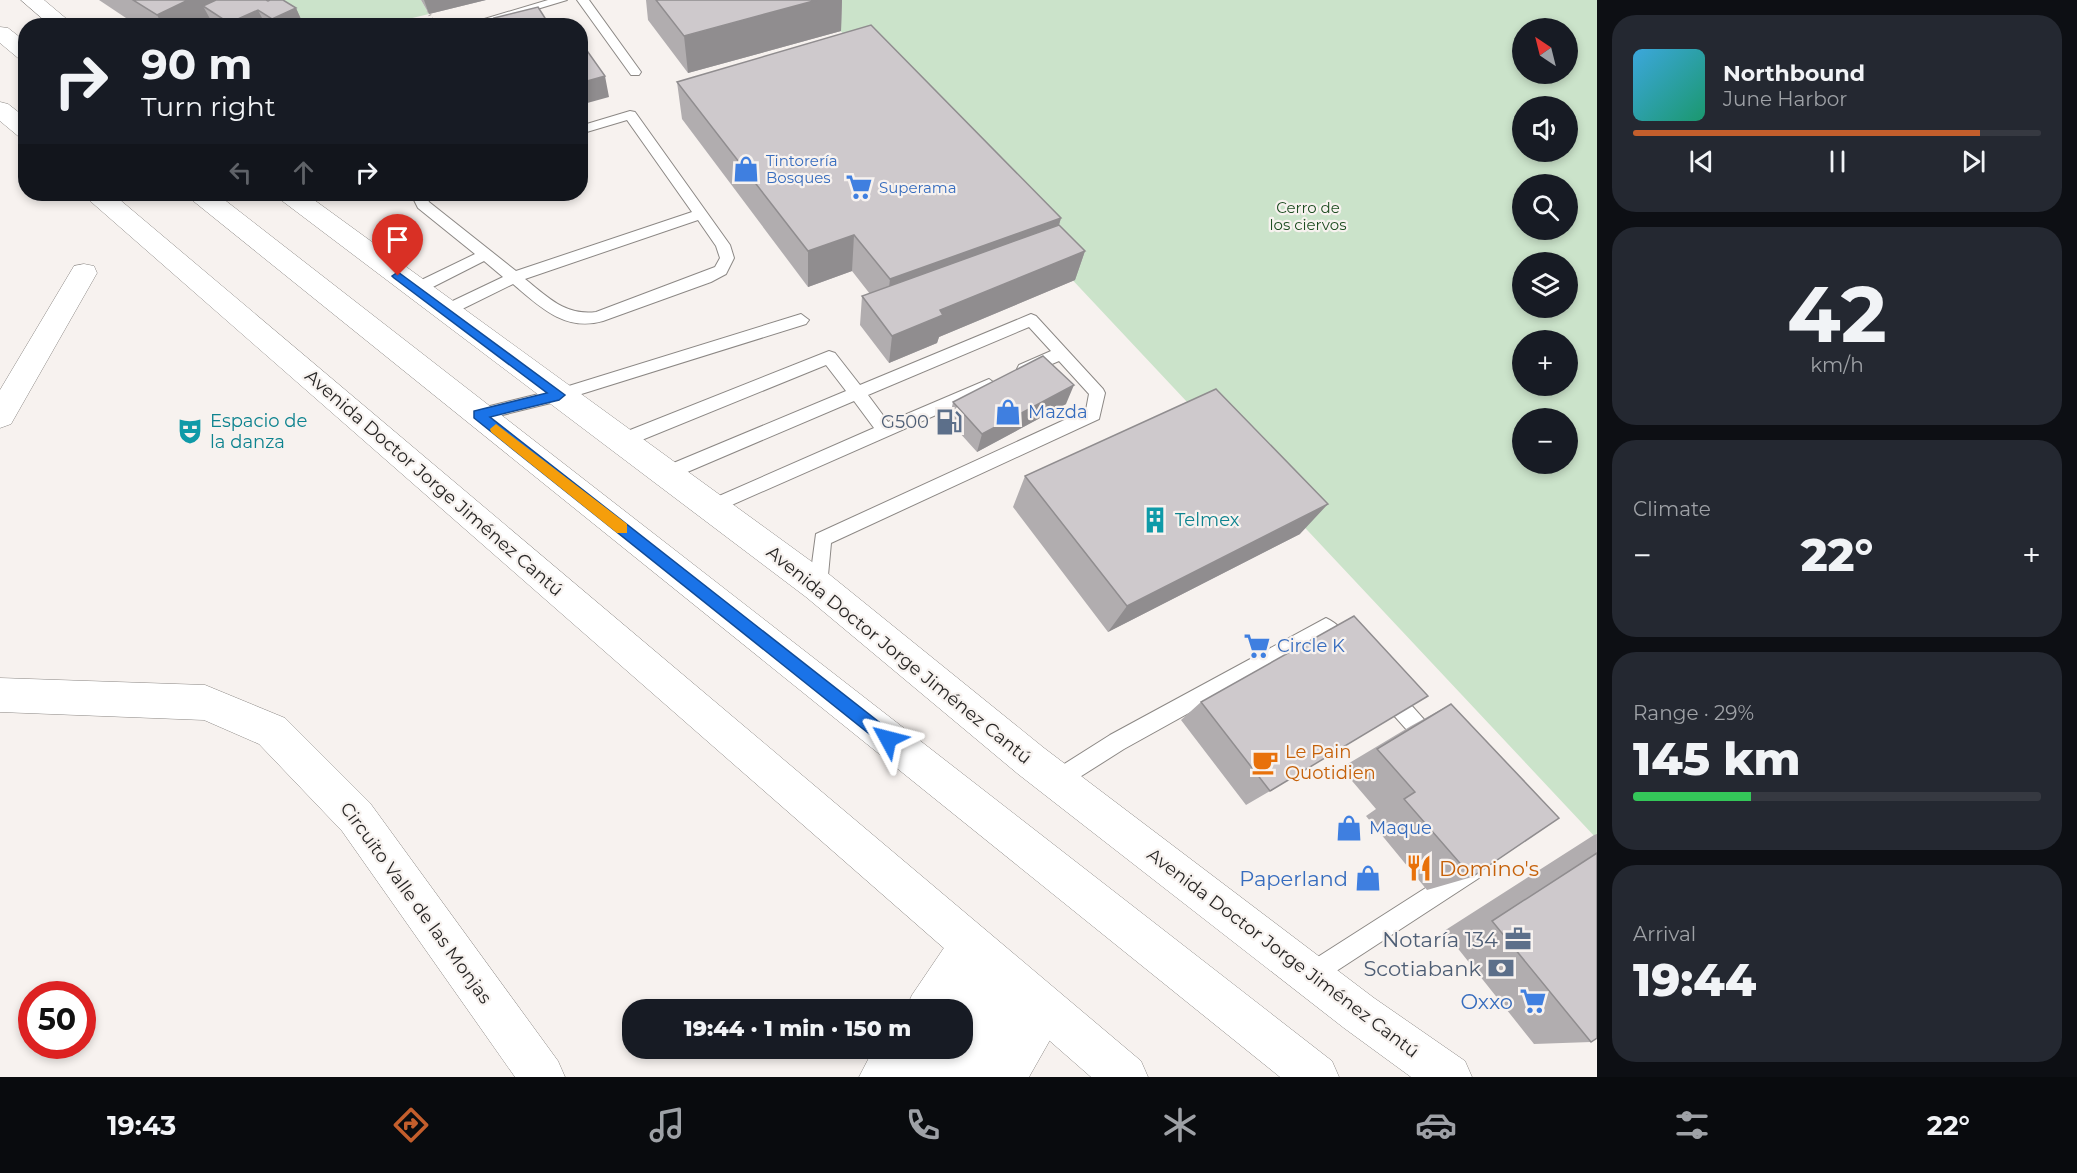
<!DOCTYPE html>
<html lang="en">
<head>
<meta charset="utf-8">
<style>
  body { margin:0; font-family:Montserrat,sans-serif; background:#242831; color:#f1f3f6; height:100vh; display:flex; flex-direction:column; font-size:22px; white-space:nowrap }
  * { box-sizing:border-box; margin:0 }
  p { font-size:20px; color:#9ea1a6 }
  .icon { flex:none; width:33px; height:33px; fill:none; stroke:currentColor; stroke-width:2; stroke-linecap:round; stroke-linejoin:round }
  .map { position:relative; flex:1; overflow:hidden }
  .drawer { display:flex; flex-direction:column; gap:15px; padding:15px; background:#0d0f14; width:480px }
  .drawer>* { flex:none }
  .hud { position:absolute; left:18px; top:18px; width:570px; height:183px; border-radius:24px; box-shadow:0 3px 9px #0003; background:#171b24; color:#f1f3f6; overflow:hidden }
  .needle { width:39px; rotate:325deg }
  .fabs { position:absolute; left:1512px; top:18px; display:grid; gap:12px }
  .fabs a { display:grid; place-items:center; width:66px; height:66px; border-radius:50%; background:#171b24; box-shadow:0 3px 9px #0003; font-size:30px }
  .speed { position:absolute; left:18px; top:981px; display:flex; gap:12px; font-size:30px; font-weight:700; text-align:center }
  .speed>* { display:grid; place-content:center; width:78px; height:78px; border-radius:50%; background:#171b24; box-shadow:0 3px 9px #0003; line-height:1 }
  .speed .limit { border:9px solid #d22; background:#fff; color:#111 }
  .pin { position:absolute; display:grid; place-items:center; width:51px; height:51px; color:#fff; margin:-62px -26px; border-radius:50% 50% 50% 0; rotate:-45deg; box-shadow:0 0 6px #0007 }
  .pin .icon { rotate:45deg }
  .me { position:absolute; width:66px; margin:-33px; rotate:308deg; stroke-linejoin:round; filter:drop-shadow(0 0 4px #0008) }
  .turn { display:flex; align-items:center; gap:21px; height:126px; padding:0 24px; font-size:27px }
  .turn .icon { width:78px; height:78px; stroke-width:2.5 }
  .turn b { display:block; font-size:42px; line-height:51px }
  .lanes { display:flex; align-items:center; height:57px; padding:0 24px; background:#0003; justify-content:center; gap:30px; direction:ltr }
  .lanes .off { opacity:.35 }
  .big { font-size:45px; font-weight:800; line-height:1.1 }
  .drawer .tile { flex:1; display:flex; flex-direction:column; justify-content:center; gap:9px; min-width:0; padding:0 21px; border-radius:24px; background:#242831 }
  .drawer .dial { align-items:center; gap:0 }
  .dial b { font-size:78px; line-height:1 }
  .song { display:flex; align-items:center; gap:18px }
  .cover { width:72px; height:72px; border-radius:9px; background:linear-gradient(135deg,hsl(200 70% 55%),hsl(160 70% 35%)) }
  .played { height:6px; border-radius:3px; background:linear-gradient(90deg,#c35e2c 85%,#363941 85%) }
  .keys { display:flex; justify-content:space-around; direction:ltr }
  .heat { display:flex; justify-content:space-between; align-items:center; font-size:33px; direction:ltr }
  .charge { height:9px; border-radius:4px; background:linear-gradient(90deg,#34c759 29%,#363941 0) }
  .trip { position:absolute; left:622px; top:999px; width:351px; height:60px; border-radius:24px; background:#171b24; box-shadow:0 3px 9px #0003; font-weight:800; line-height:60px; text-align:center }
  .tabs { display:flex; height:96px; justify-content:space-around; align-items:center; background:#090b0e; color:#9ea1a6 }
  .tabs .icon { width:42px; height:42px }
  .tabs .selected { color:#c35e2c }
  .tabs b { font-size:27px; color:#f1f3f6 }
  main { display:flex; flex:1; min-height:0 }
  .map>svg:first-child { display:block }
  .green { fill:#cbe3ca; fill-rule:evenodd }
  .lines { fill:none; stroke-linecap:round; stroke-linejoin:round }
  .lane-casing { stroke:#8c8885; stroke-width:2 }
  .street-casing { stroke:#8c8885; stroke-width:1 }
  .secondary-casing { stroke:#8c8885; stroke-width:1 }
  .path { stroke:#b1aeab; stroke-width:3; stroke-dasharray:1 3; stroke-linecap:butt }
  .lane { fill:#fff; fill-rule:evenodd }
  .street { fill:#fff; fill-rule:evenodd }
  .secondary { fill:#fff; fill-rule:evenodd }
  .wall { fill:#b1adaf }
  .shaded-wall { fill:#908d8f }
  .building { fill:#cec9cc; stroke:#908d8f; stroke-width:1.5 }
  .route { fill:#1a73e8; stroke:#114b97; stroke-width:1.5 }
  .slow { fill:#f59e0b }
  .labels { text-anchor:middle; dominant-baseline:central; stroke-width:4.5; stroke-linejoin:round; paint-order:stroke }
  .far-shop-label { font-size:15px; fill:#366cbe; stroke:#f7f2ef; text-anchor:start }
  .far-park-label { font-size:15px; fill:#1e4d21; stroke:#f7f2ef }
  .shop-label { font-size:18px; fill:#366cbe; stroke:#f7f2ef; text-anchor:start }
  .culture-label { font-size:18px; fill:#0d838f; stroke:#f7f2ef; text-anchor:start }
  .service-label { font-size:18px; fill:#4e5e75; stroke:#f7f2ef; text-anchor:end }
  .street-label { font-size:18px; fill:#282726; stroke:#f7f2ef }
  .food-label { font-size:18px; fill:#c56008; stroke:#f7f2ef; text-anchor:start }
  .near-food-label { font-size:21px; fill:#c56008; stroke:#f7f2ef; text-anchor:start }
  .near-shop-label { font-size:21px; fill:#366cbe; stroke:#f7f2ef; text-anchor:end }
  .near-service-label { font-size:21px; fill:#4e5e75; stroke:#f7f2ef; text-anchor:end }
</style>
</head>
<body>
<main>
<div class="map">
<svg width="1597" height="1077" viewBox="0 0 1597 1077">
  <rect width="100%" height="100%" fill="#f7f2ef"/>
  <path class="green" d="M281 0H421L429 14 383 25H308L270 6Z
    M813 0H1597V839L868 62ZM1522 28H1568V74H1522ZM1522 106H1568V152H1522ZM1522 184H1568V230H1522ZM1522 262H1568V308H1522ZM1522 340H1568V386H1522ZM1522 418H1568V464H1522Z"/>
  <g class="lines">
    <g class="lane-casing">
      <path id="lane" d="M548 0H567L481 26H461Z
        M577 0H589L641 72 639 75H631Z
        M630 111 635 112 730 245 734 258 726 274 711 282 603 321C565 332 540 307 513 284L450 315H440L437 311 440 307 503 277 484 261 421 293H411L409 289 411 285 475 254 418 208 411 194H425L429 202 516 271 692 212 627 120 580 134V126ZM698 220 716 246 720 258 715 267 596 312C565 316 548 297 525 279Z
        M801 314 809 320 806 324 559 401 478 421 472 420 470 415 472 410 478 409 559 389Z
        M1031 314 1036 316 1103 389 1105 393 1099 419 831 543 827 586 825 592 818 594 811 592 809 586 816 534 1086 410 1089 394 1059 361 1031 373H1019L1017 369 1019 365 1051 351 1029 327 868 395 888 422 989 379 997 385 995 389 709 515 703 513 700 508 703 503 874 428 854 401 671 479H659L656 474 659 469 846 391 826 365 627 446H615L613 441 615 436 829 351 835 353 860 385Z
        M1326 618C1337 623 1350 636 1355 647L1352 653 1345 656 1338 653 1324 638 1124 749 1064 787 1057 790 1050 787 1047 780 1050 773 1110 735Z
        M1388 685 1395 687 1437 734 1440 741 1437 748 1430 751 1423 748 1381 701 1378 694 1381 687Z
        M1471 859 1479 862 1482 870 1479 878 1318 983 1310 987 1302 983 1298 975 1302 967Z"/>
    </g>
    <g class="street-casing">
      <path id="street" d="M84 264 94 266 97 273 11 424 0 428V390L74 266Z
        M0 678 205 685 285 718 370 803 558 1061 565 1077H515L342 831 259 744 204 720 0 712Z
        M971 924 986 930 992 945 1009 950 1015 965 1013 970 1021 966 1036 973 1042 989 1060 995 1067 1010 1029 1077H859L874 1048H963V1038L968 1031 963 1033V1010H905L912 995 956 930Z"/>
    </g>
    <g class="secondary-casing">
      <path id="secondary" d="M21 0H44L75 26H51Z
        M0 27 8 28 26 42V59L18 58 0 43Z
        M0 102 8 104 26 118V138L18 136 0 121Z
        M86 194H113L1141 1061 1148 1077H1091L89 200Z
        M189 194H217L1332 1061 1339 1077H1280L192 200Z
        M278 194H306L830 575 1044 748 1374 998 1465 1061 1472 1077H1411L1344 1028 1018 774 806 597 281 200Z"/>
    </g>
    <path class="path" d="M428 11 435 26"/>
    <use href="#lane" class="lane"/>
    <use href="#street" class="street"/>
    <use href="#secondary" class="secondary"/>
  </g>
  <path class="wall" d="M99 0H283L296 8 304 26H138Z
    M421 0H486L429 14Z
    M646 0H842L841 31 688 73 648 20Z
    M677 82 1061 218 1059 225 1085 251 1075 280 939 337 937 343 889 363 860 325 862 296 870 294 852 271 808 287 682 119Z
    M953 402 1066 404 977 452 949 421Z
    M1025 476 1300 534 1108 632 1013 507Z
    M1201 702 1270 791 1246 805 1181 720Z
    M1451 704 1472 877 1427 890 1366 816 1376 809 1341 768 1411 726Z
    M1597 834V1038L1591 1042 1534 1044 1444 931 1594 835Z"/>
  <path class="shaded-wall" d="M188 0H281L258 10 266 26H230L229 23 203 6 214 26H163L157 15Z
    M424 0H486L429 14Z
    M817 0H842L841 31 688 73 684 36Z
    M296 8 304 26H275L272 19Z
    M605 76 609 97 580 105V83Z
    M1061 218 1050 254 886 314 890 279Z
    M854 235 852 271 808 287V251Z
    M1085 251 1075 280 939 337 937 343 889 363 892 336 940 310Z
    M1074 385 1066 404 977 452 982 434Z
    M1328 504 1300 534 1108 632 1127 606Z"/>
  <path class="building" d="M133 0H188L157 15Z
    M216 0H266L268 1 270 0H283L296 8 272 19 258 10 229 23 203 6Z
    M656 0H817L684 36Z
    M538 7 550 26H498L494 18Z
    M871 25 1061 218 890 279 854 235 808 251 677 82Z
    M580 45H583L605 76 580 83Z
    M1059 225 1085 251 940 310 943 315 892 336 862 296Z
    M1043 356 1074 385 982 434 953 402Z
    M1216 389 1328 504 1127 606 1025 476Z
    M1354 616 1428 696 1270 791 1201 702Z
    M1451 704 1559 818 1472 877 1404 799 1415 792 1377 749Z
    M1597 853V1038L1591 1042 1492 921Z"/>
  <path class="route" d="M398 272 565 395 559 400 490 417 893 733 895 739 893 744 888 746 882 744 474 418V411L547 393 394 278 392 276Z"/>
  <path class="slow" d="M496 424 627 524V533H617L491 432 490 429Z"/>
  <defs>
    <g id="shop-bare" transform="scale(2.07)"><path d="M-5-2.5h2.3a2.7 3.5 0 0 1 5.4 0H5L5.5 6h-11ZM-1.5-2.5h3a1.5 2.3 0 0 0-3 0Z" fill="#3f7fe0" stroke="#f7f2ef" stroke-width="2.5" paint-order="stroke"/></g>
    <g id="supermarket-bare" transform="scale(2.07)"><path d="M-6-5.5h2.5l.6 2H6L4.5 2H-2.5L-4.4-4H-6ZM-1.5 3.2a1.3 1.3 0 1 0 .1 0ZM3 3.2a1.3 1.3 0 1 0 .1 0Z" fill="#3f7fe0" stroke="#f7f2ef" stroke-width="2.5" paint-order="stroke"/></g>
    <g id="fuel-bare" transform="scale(2.07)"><path d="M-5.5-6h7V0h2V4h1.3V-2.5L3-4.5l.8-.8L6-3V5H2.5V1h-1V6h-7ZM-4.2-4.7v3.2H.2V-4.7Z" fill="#5c6f8a" stroke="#f7f2ef" stroke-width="2.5" paint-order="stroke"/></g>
    <g id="theatre-bare" transform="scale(2.07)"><path d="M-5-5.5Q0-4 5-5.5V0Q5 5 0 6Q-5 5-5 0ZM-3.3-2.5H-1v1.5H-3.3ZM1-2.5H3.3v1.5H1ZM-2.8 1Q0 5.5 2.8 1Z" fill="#0f9aa8" stroke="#f7f2ef" stroke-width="2.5" paint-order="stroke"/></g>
    <g id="building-bare" transform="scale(2.07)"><path d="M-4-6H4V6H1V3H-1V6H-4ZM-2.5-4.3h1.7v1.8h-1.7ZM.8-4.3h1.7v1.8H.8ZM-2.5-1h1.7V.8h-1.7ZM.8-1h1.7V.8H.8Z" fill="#0f9aa8" stroke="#f7f2ef" stroke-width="2.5" paint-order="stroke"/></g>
    <g id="cafe-bare" transform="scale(2.07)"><path d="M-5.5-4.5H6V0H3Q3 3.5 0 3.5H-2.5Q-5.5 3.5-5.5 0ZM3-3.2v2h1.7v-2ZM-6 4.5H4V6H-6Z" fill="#e8710a" stroke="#f7f2ef" stroke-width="2.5" paint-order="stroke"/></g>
    <g id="restaurant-bare" transform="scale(2.07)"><path d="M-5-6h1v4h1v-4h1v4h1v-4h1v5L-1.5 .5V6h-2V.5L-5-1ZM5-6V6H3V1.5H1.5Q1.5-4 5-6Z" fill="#e8710a" stroke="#f7f2ef" stroke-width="2.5" paint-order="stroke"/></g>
    <g id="office-bare" transform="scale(2.07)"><path d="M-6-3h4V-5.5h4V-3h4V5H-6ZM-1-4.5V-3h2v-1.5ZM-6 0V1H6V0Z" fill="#5c6f8a" stroke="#f7f2ef" stroke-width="2.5" paint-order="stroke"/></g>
    <g id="bank-bare" transform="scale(2.07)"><path d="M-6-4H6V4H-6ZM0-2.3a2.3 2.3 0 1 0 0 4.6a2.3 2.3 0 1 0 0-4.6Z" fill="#5c6f8a" stroke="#f7f2ef" stroke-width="2.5" paint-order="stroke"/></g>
  </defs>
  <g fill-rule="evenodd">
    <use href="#shop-bare" x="746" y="169"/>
    <use href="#supermarket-bare" x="859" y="187"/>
    <use href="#shop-bare" x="1008" y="412"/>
    <use href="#fuel-bare" x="949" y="422"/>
    <use href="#theatre-bare" x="190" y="431"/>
    <use href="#building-bare" x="1155" y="520"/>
    <use href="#supermarket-bare" x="1257" y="646"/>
    <use href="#cafe-bare" x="1265" y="762"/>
    <use href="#shop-bare" x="1349" y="828"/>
    <use href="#restaurant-bare" x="1419" y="868"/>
    <use href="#shop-bare" x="1368" y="878"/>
    <use href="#office-bare" x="1518" y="939"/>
    <use href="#bank-bare" x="1501" y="968"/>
    <use href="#supermarket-bare" x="1533" y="1001"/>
  </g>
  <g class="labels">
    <g class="far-shop-label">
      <text x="766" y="160">Tintorería<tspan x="766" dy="17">Bosques</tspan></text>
      <text x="879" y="187">Superama</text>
    </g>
    <g class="far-park-label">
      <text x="1308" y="207">Cerro de<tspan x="1308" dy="17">los ciervos</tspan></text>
    </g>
    <g class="shop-label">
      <text x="1028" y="412">Mazda</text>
      <text x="1277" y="646">Circle K</text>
      <text x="1369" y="828">Maque</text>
    </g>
    <g class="culture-label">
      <text x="210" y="421">Espacio de<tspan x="210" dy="21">la danza</tspan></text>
      <text x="1175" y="520">Telmex</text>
    </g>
    <g class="service-label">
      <text x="929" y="422">G500</text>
    </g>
    <g class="street-label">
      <text transform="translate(434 483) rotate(41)">Avenida Doctor Jorge Jiménez Cantú</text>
      <text transform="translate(899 655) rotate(39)">Avenida Doctor Jorge Jiménez Cantú</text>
      <text transform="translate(416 903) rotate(54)">Circuito Valle de las Monjas</text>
      <text transform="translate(1283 953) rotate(37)">Avenida Doctor Jorge Jiménez Cantú</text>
    </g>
    <g class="food-label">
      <text x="1285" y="752">Le Pain<tspan x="1285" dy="21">Quotidien</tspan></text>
    </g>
    <g class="near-food-label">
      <text x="1439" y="868">Domino's</text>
    </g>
    <g class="near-shop-label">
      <text x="1348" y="878">Paperland</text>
      <text x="1513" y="1001">Oxxo</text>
    </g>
    <g class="near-service-label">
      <text x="1498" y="939">Notaría 134</text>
      <text x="1481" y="968">Scotiabank</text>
    </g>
  </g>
</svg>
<div class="fabs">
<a><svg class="needle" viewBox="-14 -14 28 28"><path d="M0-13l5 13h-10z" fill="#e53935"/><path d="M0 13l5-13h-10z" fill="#9ea1a6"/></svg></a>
<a><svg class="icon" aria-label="sound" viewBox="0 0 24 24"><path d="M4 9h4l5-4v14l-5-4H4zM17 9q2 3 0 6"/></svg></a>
<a><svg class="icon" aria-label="search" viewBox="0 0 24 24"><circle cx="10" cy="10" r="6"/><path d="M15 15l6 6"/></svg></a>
<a><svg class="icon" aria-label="layers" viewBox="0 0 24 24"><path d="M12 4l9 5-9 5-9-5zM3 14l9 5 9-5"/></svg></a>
<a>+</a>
<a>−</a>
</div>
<div class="speed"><div class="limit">50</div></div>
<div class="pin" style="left:398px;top:276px;background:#d93025"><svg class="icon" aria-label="arrive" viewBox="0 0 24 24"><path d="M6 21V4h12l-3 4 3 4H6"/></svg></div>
<svg class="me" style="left:888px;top:739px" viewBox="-20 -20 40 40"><path d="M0-17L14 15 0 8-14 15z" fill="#1a73e8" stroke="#fff" stroke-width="4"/></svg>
<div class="trip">19:44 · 1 min · 150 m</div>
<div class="hud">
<div class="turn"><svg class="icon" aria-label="right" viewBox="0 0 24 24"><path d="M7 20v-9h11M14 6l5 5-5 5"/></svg><div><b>90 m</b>Turn right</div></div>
<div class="lanes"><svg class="icon off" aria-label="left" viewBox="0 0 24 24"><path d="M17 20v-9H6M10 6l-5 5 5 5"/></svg><svg class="icon off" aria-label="ahead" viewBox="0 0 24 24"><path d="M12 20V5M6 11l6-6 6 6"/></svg><svg class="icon" aria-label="right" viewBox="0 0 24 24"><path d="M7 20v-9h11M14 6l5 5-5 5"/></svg></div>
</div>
</div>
<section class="drawer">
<div class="tile">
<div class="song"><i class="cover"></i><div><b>Northbound</b><p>June Harbor</p></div></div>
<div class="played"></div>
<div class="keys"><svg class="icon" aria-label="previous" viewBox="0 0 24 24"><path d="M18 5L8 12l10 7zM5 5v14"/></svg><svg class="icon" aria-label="pause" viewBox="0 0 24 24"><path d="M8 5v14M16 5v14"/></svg><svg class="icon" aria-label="next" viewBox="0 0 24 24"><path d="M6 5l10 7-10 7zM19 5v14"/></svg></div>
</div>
<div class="tile dial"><b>42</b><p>km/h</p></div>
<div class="tile"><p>Climate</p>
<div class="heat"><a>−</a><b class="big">22°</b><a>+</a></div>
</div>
<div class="tile"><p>Range · 29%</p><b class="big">145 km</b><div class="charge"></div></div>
<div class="tile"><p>Arrival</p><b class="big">19:44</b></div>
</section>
</main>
<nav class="tabs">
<b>19:43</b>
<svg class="icon selected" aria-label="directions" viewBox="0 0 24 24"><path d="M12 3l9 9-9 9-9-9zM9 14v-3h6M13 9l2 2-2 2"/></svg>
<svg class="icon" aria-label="music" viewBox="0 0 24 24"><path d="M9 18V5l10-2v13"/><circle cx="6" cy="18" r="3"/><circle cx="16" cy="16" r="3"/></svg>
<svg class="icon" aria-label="phone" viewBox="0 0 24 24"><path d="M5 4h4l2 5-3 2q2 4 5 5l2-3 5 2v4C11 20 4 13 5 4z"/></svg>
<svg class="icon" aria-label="climate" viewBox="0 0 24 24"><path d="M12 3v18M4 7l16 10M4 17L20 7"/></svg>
<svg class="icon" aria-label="car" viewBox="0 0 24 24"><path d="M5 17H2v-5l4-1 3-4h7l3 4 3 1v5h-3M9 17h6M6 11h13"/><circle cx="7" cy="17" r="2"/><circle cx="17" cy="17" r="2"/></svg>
<svg class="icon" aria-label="filters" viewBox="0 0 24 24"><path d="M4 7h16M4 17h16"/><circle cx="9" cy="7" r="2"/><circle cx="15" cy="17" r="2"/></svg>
<b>22°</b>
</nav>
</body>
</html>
